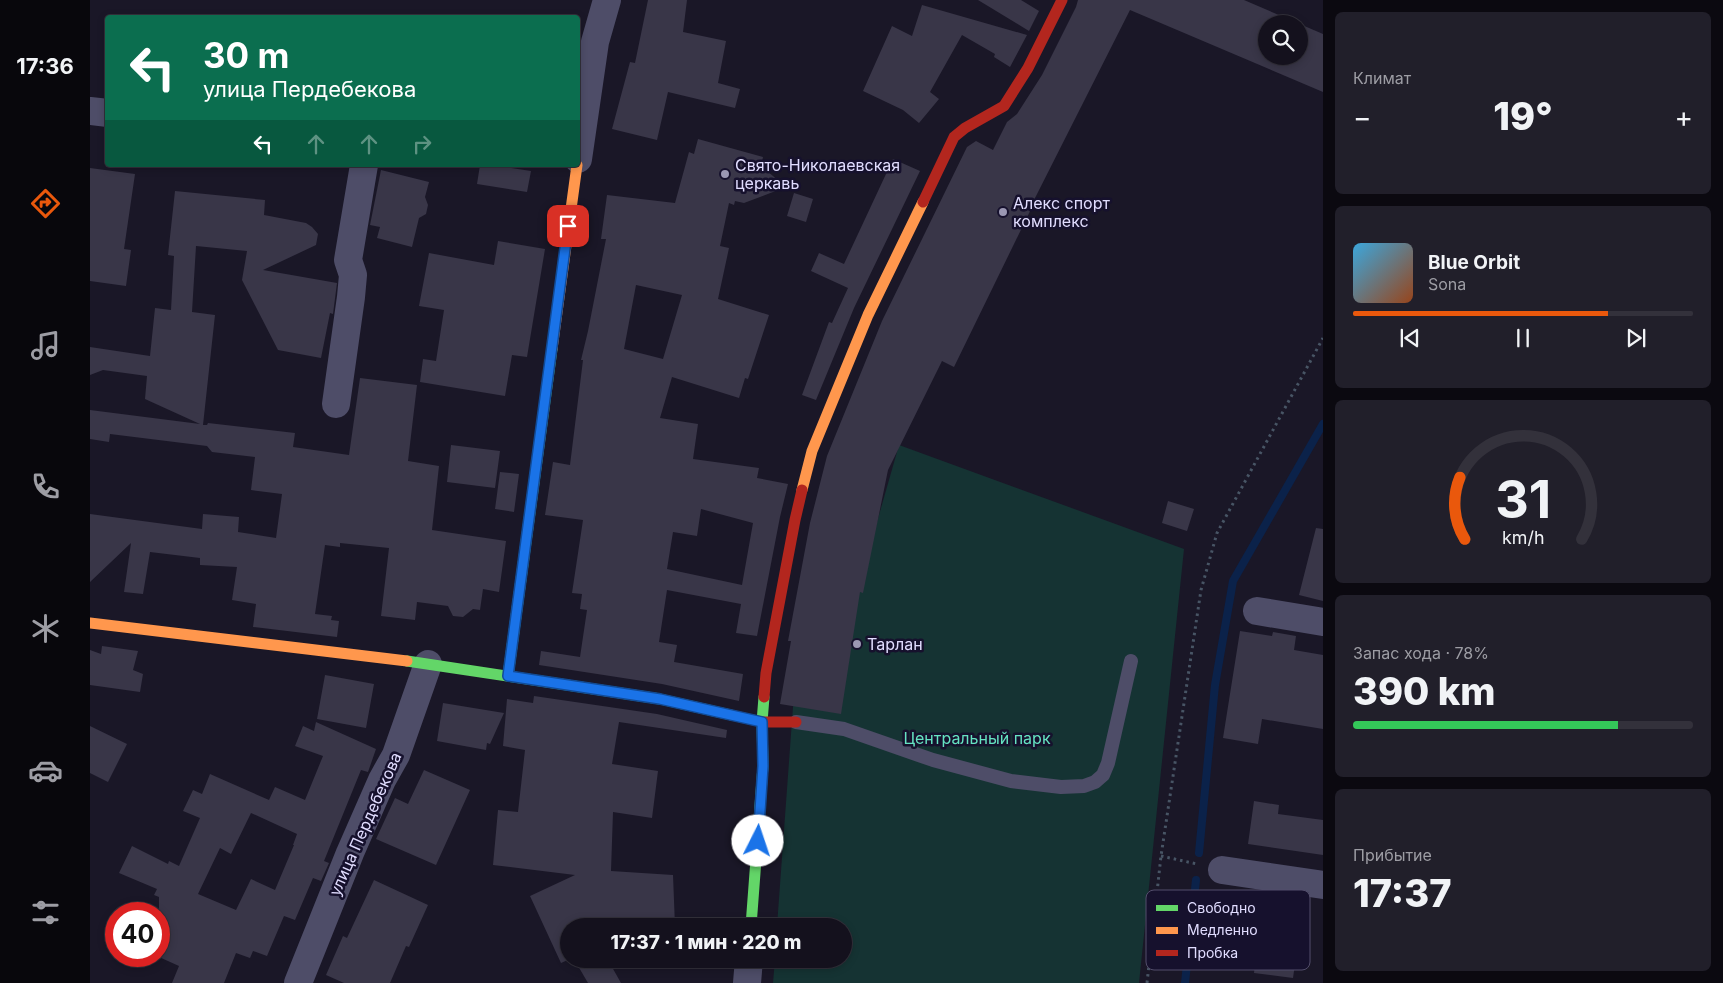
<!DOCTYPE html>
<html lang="ru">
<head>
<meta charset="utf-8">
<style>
  body { margin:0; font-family:Inter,sans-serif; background:#211f2a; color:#f1f3f6; height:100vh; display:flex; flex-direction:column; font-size:19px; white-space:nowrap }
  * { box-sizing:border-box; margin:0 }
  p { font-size:16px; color:#9d9da4 }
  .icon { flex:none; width:28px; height:28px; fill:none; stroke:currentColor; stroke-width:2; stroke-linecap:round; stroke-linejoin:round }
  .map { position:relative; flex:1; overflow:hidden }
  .drawer { display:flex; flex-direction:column; gap:12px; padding:12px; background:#0b0910; width:400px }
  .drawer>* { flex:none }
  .top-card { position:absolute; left:15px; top:15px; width:475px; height:152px; border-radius:5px; box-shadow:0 2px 8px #0003,0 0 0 1px #33313b; background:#0b6e4f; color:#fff; overflow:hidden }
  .fabs { position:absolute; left:1168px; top:15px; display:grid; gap:10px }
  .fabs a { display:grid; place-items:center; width:50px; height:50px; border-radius:50%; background:#14111d; box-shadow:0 2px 8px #0003,0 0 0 1px #33313b; font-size:25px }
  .speed { position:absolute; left:15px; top:902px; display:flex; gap:10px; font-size:25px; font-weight:700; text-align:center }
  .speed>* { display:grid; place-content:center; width:65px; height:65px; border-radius:50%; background:#14111d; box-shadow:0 2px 8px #0003,0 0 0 1px #33313b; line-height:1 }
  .speed .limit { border:8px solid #d22; background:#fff; color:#111 }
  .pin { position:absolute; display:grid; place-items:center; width:42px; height:42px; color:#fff; margin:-21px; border-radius:10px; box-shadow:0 2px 8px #0006 }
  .me { position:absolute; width:55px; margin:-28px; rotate:4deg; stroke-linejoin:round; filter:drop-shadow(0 0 4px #0008) }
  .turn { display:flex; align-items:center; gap:18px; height:105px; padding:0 15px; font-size:22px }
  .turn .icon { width:65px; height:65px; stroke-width:2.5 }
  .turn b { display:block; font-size:35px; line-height:42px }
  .lanes { display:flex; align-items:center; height:48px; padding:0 15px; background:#0003; justify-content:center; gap:25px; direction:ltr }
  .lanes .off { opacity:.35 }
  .big { font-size:38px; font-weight:800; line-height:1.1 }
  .drawer .card { flex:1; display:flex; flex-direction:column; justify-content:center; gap:8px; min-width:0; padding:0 18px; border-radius:8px; background:#211f2a }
  .drawer .dial { align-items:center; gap:0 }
  .dial svg { height:130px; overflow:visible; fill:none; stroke:#33313b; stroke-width:7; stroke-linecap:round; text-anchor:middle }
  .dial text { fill:#f1f3f6; stroke:none }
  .song { display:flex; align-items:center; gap:15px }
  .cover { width:60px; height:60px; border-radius:8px; background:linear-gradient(135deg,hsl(200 70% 55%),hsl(20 70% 35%)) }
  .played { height:5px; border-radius:2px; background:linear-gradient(90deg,#ea580c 75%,#33313b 75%) }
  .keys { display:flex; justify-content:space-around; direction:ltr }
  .heat { display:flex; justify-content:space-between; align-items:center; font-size:28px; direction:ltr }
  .charge { height:8px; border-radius:4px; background:linear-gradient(90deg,#34c759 78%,#33313b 0) }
  .trip { position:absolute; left:470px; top:918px; width:292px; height:50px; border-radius:25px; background:#14111d; box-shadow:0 2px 8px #0003,0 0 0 1px #33313b; font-weight:800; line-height:50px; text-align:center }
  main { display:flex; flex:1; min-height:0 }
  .dock { display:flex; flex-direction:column; width:90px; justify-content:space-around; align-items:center; background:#08070c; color:#9d9da4 }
  .dock .icon { width:35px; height:35px }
  .dock .active { color:#ea580c }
  .dock b { font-size:22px; color:#f1f3f6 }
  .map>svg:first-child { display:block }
  .green { fill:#153333 }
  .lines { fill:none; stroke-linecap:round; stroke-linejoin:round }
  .stream { stroke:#0b224a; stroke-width:8 }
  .building { fill:#393648; fill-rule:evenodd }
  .path { stroke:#485565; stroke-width:3; stroke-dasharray:2.5 4; stroke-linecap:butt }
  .lane { stroke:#4e4d68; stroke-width:14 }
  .street { stroke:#4e4d68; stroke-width:28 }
  .fast { stroke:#63d668; stroke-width:11 }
  .slow { stroke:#ff974d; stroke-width:11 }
  .jam { stroke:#b3261e; stroke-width:11 }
  .route-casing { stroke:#114b97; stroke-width:12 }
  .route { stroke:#1a73e8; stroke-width:9 }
  .poi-dot { fill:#9b98b3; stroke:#16112d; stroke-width:2 }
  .labels { text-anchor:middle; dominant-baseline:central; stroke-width:5; stroke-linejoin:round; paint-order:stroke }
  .poi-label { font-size:16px; fill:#e1ddff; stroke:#16112d; text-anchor:start }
  .park-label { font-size:16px; fill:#65e3c2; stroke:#16112d }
  .street-label { font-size:16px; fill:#e1ddff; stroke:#16112d }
  .key { fill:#16112d; stroke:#534e6c; stroke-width:1 }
  .key-label { font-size:14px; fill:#e1ddff }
</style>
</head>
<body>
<main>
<nav class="dock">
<b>17:36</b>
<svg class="icon active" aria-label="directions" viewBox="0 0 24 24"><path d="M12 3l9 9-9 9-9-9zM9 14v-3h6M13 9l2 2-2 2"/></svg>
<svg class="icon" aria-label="music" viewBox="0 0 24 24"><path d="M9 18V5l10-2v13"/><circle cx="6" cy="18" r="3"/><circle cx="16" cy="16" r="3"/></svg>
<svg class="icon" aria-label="phone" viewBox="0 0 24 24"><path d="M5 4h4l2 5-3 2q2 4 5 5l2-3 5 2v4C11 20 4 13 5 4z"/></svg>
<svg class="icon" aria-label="climate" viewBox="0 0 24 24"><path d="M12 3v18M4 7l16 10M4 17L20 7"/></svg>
<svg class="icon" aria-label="car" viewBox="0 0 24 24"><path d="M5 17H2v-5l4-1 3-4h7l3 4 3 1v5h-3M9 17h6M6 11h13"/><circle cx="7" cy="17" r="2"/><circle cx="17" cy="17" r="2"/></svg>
<svg class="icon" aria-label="filters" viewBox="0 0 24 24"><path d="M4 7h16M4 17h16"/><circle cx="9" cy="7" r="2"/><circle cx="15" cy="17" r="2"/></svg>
</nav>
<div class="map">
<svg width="1233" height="983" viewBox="0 0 1233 983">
  <rect width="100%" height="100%" fill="#1a1727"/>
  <path class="green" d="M809 445 1094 549 1049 983H683L685 959H754V926H687L703 707 710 580 769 585Z"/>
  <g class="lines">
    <path class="stream" d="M1109 853 1125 685 1143 581 1233 424
      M1095 983 1106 880"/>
  </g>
  <path class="building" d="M558 0H597L593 32 636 41 628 83 650 89 645 108 578 92 567 140 522 129 540 62 545 63Z
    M888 0H931L949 11 939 31Z
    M988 0H1154L1233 34V92L1040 10 943 202 944 203 864 367 852 361 798 470 773 593 770 592 751 714 690 704 701 641H698L720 523 737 456 792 321 877 147 886 141 903 150 917 122 927 114 952 75 986 7ZM1176 24H1209V56H1176Z
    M832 5 937 35 920 67 904 57 905 54 872 35 840 92 849 99 829 123 813 110 773 91 802 26 822 36Z
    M608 139 673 157 671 166 696 187 654 203 645 201 644 205 639 203 630 246 639 248 628 299 679 315 658 379 655 378 649 398 582 377 570 418 608 424 603 459 669 468 667 478 698 484 690 517 667 636 646 633 651 604 577 590 569 642 587 645 584 662 653 674 649 701 572 684 449 665 451 651 490 657 497 610 490 609 492 594 482 593 493 520 455 515 463 462 480 465 493 360H491L498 331 516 239H511L517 195 585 203 599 152 604 154ZM546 285 592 295 573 359 534 349ZM611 509 663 523 652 585 577 569 583 532 607 536Z
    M803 159 830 171 764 308 726 400 712 395 739 322 742 323 758 288 721 271 729 253 754 264Z
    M390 165H402L441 171 437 192 387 184Z
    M0 168 45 174 34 249 41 250 36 286 0 281Z
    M291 170 339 182 335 197 338 205 336 214 329 218 322 247 287 238 290 227 280 225Z
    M85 191 175 200 174 215 216 223 222 227 228 234 226 245 173 270 247 283 243 314 240 313 231 358 188 350 152 280 157 251 106 246 102 312 125 315 113 425H117L118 423 205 433 203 447 259 455 270 378 327 385 318 461 349 466 342 530 416 541 409 592 393 589 390 610 383 609 373 617 363 616 358 606 327 602 325 620 291 616 299 548 250 543V547L235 545 225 614 242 616 241 620 249 621 247 637 163 627 166 604 142 600 147 567 110 565V558L60 552 53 594 34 592 41 543 0 582V514L112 529 113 514 149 517 148 532 186 538 192 494 161 490 165 457 122 452 117 446 20 434 19 442 0 439V410L110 424 55 399 57 376 13 370 0 375V347L60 356 65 308 81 310 84 256 78 255Z
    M704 193 723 199 716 222 697 216Z
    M408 241 455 249 437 357 422 355 415 396 330 382 333 359 346 361 354 310 329 306 339 253 404 265Z
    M361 445 410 451 405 488 357 482Z
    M410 472 429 474 424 512 405 509Z
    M1078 501 1104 509 1097 531 1072 523Z
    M1226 528 1233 529V601L1209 595Z
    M1150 631 1182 636 1183 632 1206 636 1204 650 1233 655V729L1172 719 1168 744 1133 738Z
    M12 646 48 651 43 670 53 674 50 692 0 685V650L11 654Z
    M235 675 284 684 276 728 227 719Z
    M444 696 567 714 637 730 636 738 529 722 522 764 568 771 562 818 523 812 521 871 583 875 585 926H479V959H480L471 963 440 896 485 875 403 865 408 810 428 812 435 750 413 746 417 699 443 703Z
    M353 703 414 713 400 744 397 743 396 750 347 741Z
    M226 722 286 749 278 772 271 770 234 861 239 863 231 881 223 878 205 920 194 916 177 956 163 951 160 958 146 953 134 983H82L89 966 69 957V897L64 895 67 889 29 873 42 846 78 864 79 861 89 866 110 818 93 811 103 790 112 794 120 774 179 800 185 787 215 800 233 756 205 746 213 726 224 731ZM161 813 207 834 203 845H204L185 890 161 879 146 910 108 894 130 848 141 854Z
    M0 726 37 744 18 782 0 773Z
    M334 770 380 790 346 865 286 839 305 798 318 804Z
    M1164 801 1189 805 1188 814 1233 820V855L1158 844Z
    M284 880 338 905 319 947 316 946 300 983H254L236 975 253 936 257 938Z
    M1137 913 1211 922 1203 978 1164 973 1165 964 1130 959Z
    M484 959H542L518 960 531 983H498Z"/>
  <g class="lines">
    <path class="path" d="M1071 856 1107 864
      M1057 983 1071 856 1111 590 1127 533 1233 338"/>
    <path class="lane" d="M706 722 754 729 843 760 921 781 971 787 994 786 1005 782 1013 775 1018 763 1041 661"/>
    <path class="street" d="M0 111 18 113
      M488 159 505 42 517 0
      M246 404 261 297 263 275 258 260 274 165
      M1167 611 1233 622
      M1132 870 1233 885
      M208 983 260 853 292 780 306 755 338 664
      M657 983 659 959"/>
    <path class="fast" d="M317 661 570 699 641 715
      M418 676 462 349
      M661 926 673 766 672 722 674 697"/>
    <path class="slow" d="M462 349 487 165
      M712 490 722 451 778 315 833 202
      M0 623 317 661"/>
    <path class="jam" d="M833 202 864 137 875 128 914 106 938 68 972 0
      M674 697 676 673 705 520 712 490
      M641 715 672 722H706"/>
  </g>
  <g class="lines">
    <g class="route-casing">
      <path id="route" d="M478 226 418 676 570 699 672 722 673 766 668 841"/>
    </g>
    <use href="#route" class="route"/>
  </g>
  <g class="poi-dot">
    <circle cx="635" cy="174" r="5"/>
    <circle cx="913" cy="212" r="5"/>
    <circle cx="767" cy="644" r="5"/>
  </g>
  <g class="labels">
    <g class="poi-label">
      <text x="645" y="165">Свято-Николаевская<tspan x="645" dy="18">церкавь</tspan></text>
      <text x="923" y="203">Алекс спорт<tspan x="923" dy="18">комплекс</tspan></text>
      <text x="777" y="644">Тарлан</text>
    </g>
    <g class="park-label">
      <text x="887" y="738">Центральный парк</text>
    </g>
    <g class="street-label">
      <text transform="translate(275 824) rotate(-66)">улица Пердебекова</text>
    </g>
  </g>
  <rect x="1056" y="890" width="164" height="80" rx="8" class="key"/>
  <rect x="1066" y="905" width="22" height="6" fill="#63d668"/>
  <rect x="1066" y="927" width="22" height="7" fill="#ff974d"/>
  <rect x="1066" y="950" width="22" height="6" fill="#b3261e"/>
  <g class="key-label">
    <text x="1097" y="913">Свободно</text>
    <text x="1097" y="935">Медленно</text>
    <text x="1097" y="958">Пробка</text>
  </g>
</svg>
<div class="fabs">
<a><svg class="icon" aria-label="search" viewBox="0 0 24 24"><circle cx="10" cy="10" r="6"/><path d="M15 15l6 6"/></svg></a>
</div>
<div class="speed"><div class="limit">40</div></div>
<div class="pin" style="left:478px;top:226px;background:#d93025"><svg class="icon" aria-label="arrive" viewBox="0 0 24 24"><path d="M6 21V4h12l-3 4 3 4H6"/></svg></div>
<svg class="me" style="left:668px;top:841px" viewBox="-20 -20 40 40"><circle r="19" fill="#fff"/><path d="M0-13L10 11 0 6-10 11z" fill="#1a73e8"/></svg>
<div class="trip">17:37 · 1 мин · 220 m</div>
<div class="top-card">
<div class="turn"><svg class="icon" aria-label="left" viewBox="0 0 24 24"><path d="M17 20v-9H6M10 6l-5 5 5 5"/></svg><div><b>30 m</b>улица Пердебекова</div></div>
<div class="lanes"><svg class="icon" aria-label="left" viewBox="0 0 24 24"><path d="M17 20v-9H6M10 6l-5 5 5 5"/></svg><svg class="icon off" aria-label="ahead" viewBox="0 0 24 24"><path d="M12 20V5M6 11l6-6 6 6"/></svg><svg class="icon off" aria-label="ahead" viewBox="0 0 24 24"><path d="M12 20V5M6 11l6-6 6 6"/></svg><svg class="icon off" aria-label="right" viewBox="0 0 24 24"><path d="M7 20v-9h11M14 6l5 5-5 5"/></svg></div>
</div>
</div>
<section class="drawer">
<div class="card"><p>Климат</p>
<div class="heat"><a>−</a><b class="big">19°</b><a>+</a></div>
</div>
<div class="card">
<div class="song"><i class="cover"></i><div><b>Blue Orbit</b><p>Sona</p></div></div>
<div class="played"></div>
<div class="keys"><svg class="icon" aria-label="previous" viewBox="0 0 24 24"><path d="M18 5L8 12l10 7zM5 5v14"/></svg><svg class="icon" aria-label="pause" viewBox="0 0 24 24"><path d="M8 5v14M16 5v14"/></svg><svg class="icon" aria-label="next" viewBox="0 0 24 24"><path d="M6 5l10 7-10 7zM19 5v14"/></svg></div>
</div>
<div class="card dial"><svg viewBox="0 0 100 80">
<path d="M14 69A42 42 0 1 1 86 69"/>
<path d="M14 69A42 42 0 0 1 11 31" stroke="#ea580c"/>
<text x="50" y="56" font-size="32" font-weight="700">31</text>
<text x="50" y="72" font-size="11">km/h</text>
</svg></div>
<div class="card"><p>Запас хода · 78%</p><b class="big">390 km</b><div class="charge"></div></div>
<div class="card"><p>Прибытие</p><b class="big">17:37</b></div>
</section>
</main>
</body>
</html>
